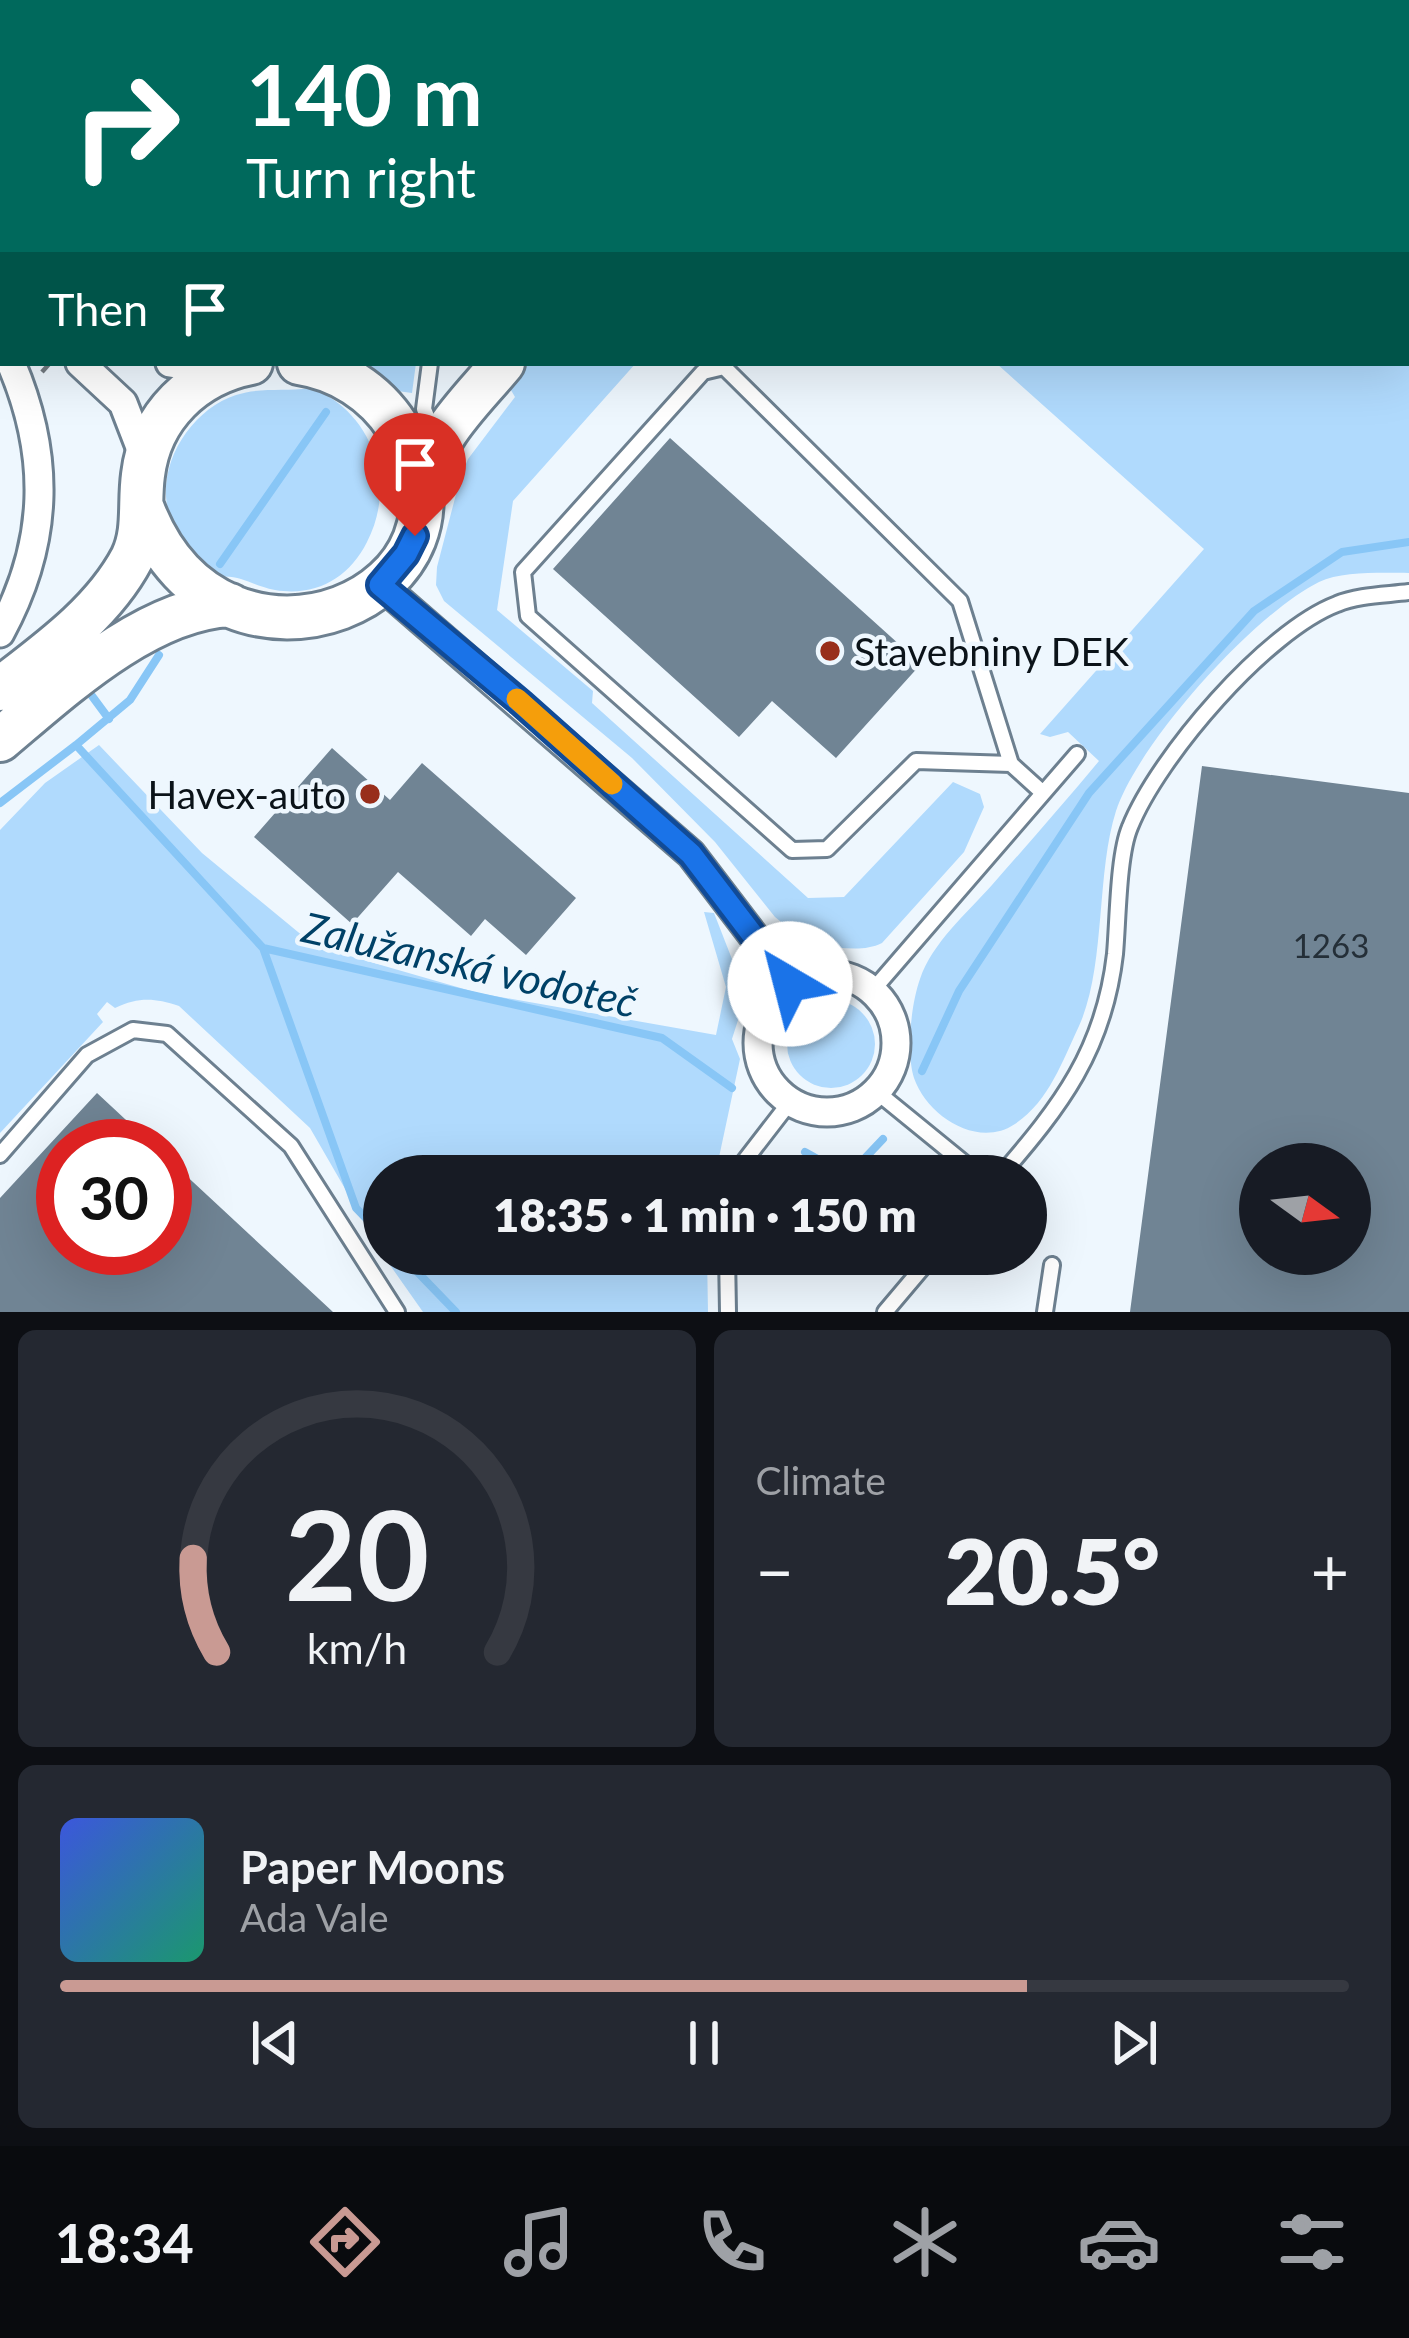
<!DOCTYPE html>
<html lang="en">
<head>
<meta charset="utf-8">
<style>
  body { margin:0; font-family:Lato,sans-serif; background:#242831; color:#f1f3f6; height:100vh; display:flex; flex-direction:column; font-size:45px; white-space:nowrap }
  * { box-sizing:border-box; margin:0 }
  p { font-size:39px; color:#9ea1a6 }
  .icon { flex:none; width:66px; height:66px; fill:none; stroke:currentColor; stroke-width:2; stroke-linecap:round; stroke-linejoin:round }
  .map { position:relative; height:1312px; overflow:hidden }
  .drawer { display:flex; flex-direction:column; gap:18px; padding:18px; background:#0d0f14; flex:1 }
  .drawer>* { flex:none }
  .guide { position:absolute; left:0px; top:0px; width:1410px; height:366px; box-shadow:0 12px 48px #0002; background:#00695c; color:#fff; overflow:hidden }
  .needle { width:78px; rotate:105deg }
  .buttons { position:absolute; left:1239px; top:1143px; display:grid; gap:24px }
  .buttons a { display:grid; place-items:center; width:132px; height:132px; border-radius:50%; background:#171b24; box-shadow:0 12px 48px #0002; font-size:60px }
  .speed { position:absolute; left:36px; top:1119px; display:flex; gap:24px; font-size:60px; font-weight:700; text-align:center }
  .speed>* { display:grid; place-content:center; width:156px; height:156px; border-radius:50%; background:#171b24; box-shadow:0 12px 48px #0002; line-height:1 }
  .speed .limit { border:18px solid #d22; background:#fff; color:#111 }
  .pin { position:absolute; display:grid; place-items:center; width:102px; height:102px; color:#fff; margin:-123px -51px; border-radius:50% 50% 50% 0; rotate:-45deg; box-shadow:0 0 12px #0007 }
  .pin .icon { rotate:45deg }
  .me { position:absolute; width:132px; margin:-66px; rotate:323deg; stroke-linejoin:round; filter:drop-shadow(0 0 9px #0008) }
  .turn { display:flex; align-items:center; gap:42px; height:252px; padding:0 48px; font-size:54px }
  .turn .icon { width:156px; height:156px; stroke-width:2.5 }
  .turn b { display:block; font-size:84px; line-height:102px }
  .then { display:flex; align-items:center; height:114px; padding:0 48px; background:#0003; gap:24px; font-size:45px }
  .big { font-size:90px; font-weight:800; line-height:1.1 }
  .drawer .card { flex:1; display:flex; flex-direction:column; justify-content:center; gap:18px; min-width:0; padding:0 42px; border-radius:18px; background:#242831 }
  .drawer .dial { align-items:center; gap:0 }
  .dial svg { height:312px; overflow:visible; fill:none; stroke:#363941; stroke-width:7; stroke-linecap:round; text-anchor:middle }
  .dial text { fill:#f1f3f6; stroke:none }
  .song { display:flex; align-items:center; gap:36px }
  .cover { width:144px; height:144px; border-radius:18px; background:linear-gradient(135deg,hsl(230 70% 55%),hsl(160 70% 35%)) }
  .played { height:12px; border-radius:6px; background:linear-gradient(90deg,#c99a93 75%,#363941 75%) }
  .keys { display:flex; justify-content:space-around; direction:ltr }
  .heat { display:flex; justify-content:space-between; align-items:center; font-size:66px; direction:ltr }
  .drawer .tiles { flex:1; display:grid; gap:18px; grid-template-columns:1fr 1fr }
  .card:last-child { grid-column:span 2 }
  .trip { position:absolute; left:363px; top:1155px; width:684px; height:120px; border-radius:60px; background:#171b24; box-shadow:0 12px 48px #0002; font-weight:800; line-height:120px; text-align:center }
  .tab-bar { display:flex; height:192px; justify-content:space-around; align-items:center; background:#090b0e; color:#9ea1a6 }
  .tab-bar .icon { width:84px; height:84px }
  .tab-bar .on { color:#c99a93 }
  .tab-bar b { font-size:54px; color:#f1f3f6 }
  .map>svg:first-child { display:block }
  .green { fill:#b0dafd }
  .lines { fill:none; stroke-linecap:round; stroke-linejoin:round }
  .stream { stroke:#88c6f6; stroke-width:8 }
  .building { fill:#708494; fill-rule:evenodd }
  .service-casing { stroke:#6d8090; stroke-width:20 }
  .minor-casing { stroke:#6d8090; stroke-width:33 }
  .primary-casing { stroke:#6d8090; stroke-width:48 }
  .path { stroke:#727a81; stroke-width:4.5; stroke-dasharray:12 6; stroke-linecap:butt }
  .service { stroke:#fff; stroke-width:14 }
  .minor { stroke:#fff; stroke-width:27 }
  .primary { stroke:#fff; stroke-width:42 }
  .route-casing { stroke:#114b97; stroke-width:30 }
  .route { stroke:#1a73e8; stroke-width:21 }
  .slow { stroke:#f59e0b; stroke-width:21 }
  .poi-dot { fill:#982e1b; stroke:#eef7fe; stroke-width:4.5 }
  .labels { text-anchor:middle; dominant-baseline:central; stroke-width:9; stroke-linejoin:round; paint-order:stroke }
  .number-label { font-size:33px; fill:#242f38 }
  .poi-label { font-size:39px; fill:#0b1319; stroke:#eef7fe; text-anchor:start }
  .water-label { font-size:42px; font-style:italic; fill:#004167; stroke:#eef7fe }
</style>
</head>
<body>
<div class="map">
<svg width="1409" height="1312" viewBox="0 0 1409 1312">
  <rect width="100%" height="100%" fill="#eef7fe"/>
  <path class="green" d="M879 0H1409V573C1383 573 1342 571 1319 582 1253 615 1139 742 1116 811 1096 873 1106 967 1079 1026 1062 1062 1049 1101 1015 1124 978 1149 927 1116 914 1078 906 1053 911 1004 920 979 932 943 967 913 992 885 1028 844 1064 803 1099 761L1068 732 1050 737 1040 734 1204 549 996 363H1407V3H878Z
    M365 363H416L412 393 390 390Z
    M530 363H636L513 501 497 610 593 691 592 703 808 898 844 897 953 782 980 794 984 807 964 852 882 943C860 954 835 945 810 946L775 917 715 842 632 758 444 601 436 585 437 567 460 479 468 459 515 397 508 385Z
    M309 388C342 398 367 427 376 460 384 487 380 517 367 542 349 578 316 597 275 590 245 584 238 570 204 580 193 560 175 536 169 514 155 466 190 410 236 395 260 387 285 392 309 388Z
    M99 745 202 853 315 946 478 993 716 1035 726 987 704 912 714 913 746 995 732 1039 740 1059 715 1176H384V1254H707L708 1312H423L385 1258 310 1128 179 1006C154 998 139 997 115 1008L107 1002 97 1014 103 1022 0 1133V830L45 783Z
    M787 1044a44 44 0 1 1 88 0a44 44 0 1 1-88 0Z"/>
  <g class="lines">
    <path class="stream" d="M774 3 777 0
      M220 564 326 412
      M92 696 109 719
      M76 745 130 700 159 655
      M0 803 76 745 263 948 662 1038 732 1088
      M263 948 356 1208 384 1237
      M922 1071 959 991 1089 793 1254 611 1342 552 1409 542
      M805 1152 848 1176 883 1139
      M400 1254 456 1312"/>
  </g>
  <path class="building" d="M670 438 921 664 836 758 772 701 739 737 553 569Z
    M332 748 390 800 422 763 576 898 526 955 485 919 471 936 398 872 352 924 254 837Z
    M1202 766 1409 793V1312H1130ZM1260 1164H1350V1254H1260Z
    M97 1093 154 1146H63V1248H165V1156L333 1312H0V1198Z"/>
  <g class="lines">
    <g class="service-casing">
      <path id="service" d="M155 0 158 3
        M301 0 304 3
        M857 0V3
        M506 3 509 0
        M0 7 3 9
        M0 142 3 145
        M430 363 424 409 434 434
        M1011 764 916 761 827 849 792 850 528 616 523 572 703 372 724 367 960 601 1011 764 1043 793
        M873 990 1077 754
        M877 1092 980 1176
        M0 1155 87 1055 133 1030 167 1034 291 1146 397 1312
        M738 1176 739 1168 790 1102
        M1000 1176C1061 1106 1104 1050 1115 954 1118 921 1118 855 1130 827 1158 757 1266 631 1337 604 1358 595 1386 595 1409 592
        M727 1254 728 1312
        M885 1312 934 1254
        M1045 1312 1052 1265"/>
    </g>
    <g class="minor-casing">
      <path id="minor" d="M0 231 3 233
        M0 291 3 294
        M0 336 3 343
        M80 363 123 403 145 460
        M170 363 221 371
        M381 585 691 854 790 984
        M0 633C49 543 51 456 11 363
        M758 1043a69 69 0 1 1 138 0a69 69 0 1 1-138 0Z"/>
    </g>
    <g class="primary-casing">
      <path id="primary" d="M603 3 606 0
        M816 3 819 0
        M423 493C429 438 469 404 503 363
        M143 509C222 714 506 595 397 426 375 392 339 369 299 363
        M0 689C48 652 103 613 132 558 145 531 139 504 143 475 150 416 194 374 251 363
        M0 740C62 688 146 609 230 605"/>
    </g>
    <path class="path" d="M542 3 545 0
      M0 182 3 185
      M42 372 50 363"/>
    <use href="#service" class="service"/>
    <use href="#minor" class="minor"/>
    <use href="#primary" class="primary"/>
  </g>
  <g class="lines">
    <g class="route-casing">
      <path id="route" d="M415 536 406 554 380 585 521 703 691 854 790 984"/>
    </g>
    <use href="#route" class="route"/>
    <path class="slow" d="M517 699 612 784"/>
  </g>
  <g class="poi-dot">
    <circle cx="830" cy="651" r="12"/>
    <circle cx="370" cy="794" r="12"/>
  </g>
  <g class="labels">
    <g class="number-label">
      <text x="1331" y="945">1263</text>
    </g>
    <g class="poi-label">
      <text x="854" y="651">Stavebniny DEK</text>
      <text x="346" y="794" text-anchor="end">Havex-auto</text>
    </g>
    <g class="water-label">
      <text transform="translate(470 964) rotate(13)">Zalužanská vodoteč</text>
    </g>
  </g>
</svg>
<div class="buttons">
<a><svg class="needle" viewBox="-14 -14 28 28"><path d="M0-13l5 13h-10z" fill="#e53935"/><path d="M0 13l5-13h-10z" fill="#9ea1a6"/></svg></a>
</div>
<div class="speed"><div class="limit">30</div></div>
<div class="pin" style="left:415px;top:536px;background:#d93025"><svg class="icon" aria-label="arrive" viewBox="0 0 24 24"><path d="M6 21V4h12l-3 4 3 4H6"/></svg></div>
<svg class="me" style="left:790px;top:984px" viewBox="-20 -20 40 40"><circle r="19" fill="#fff"/><path d="M0-13L10 11 0 6-10 11z" fill="#1a73e8"/></svg>
<div class="trip">18:35 · 1 min · 150 m</div>
<div class="guide">
<div class="turn"><svg class="icon" aria-label="right" viewBox="0 0 24 24"><path d="M7 20v-9h11M14 6l5 5-5 5"/></svg><div><b>140 m</b>Turn right</div></div>
<div class="then">Then<svg class="icon" aria-label="arrive" viewBox="0 0 24 24"><path d="M6 21V4h12l-3 4 3 4H6"/></svg></div>
</div>
</div>
<section class="drawer">
<div class="tiles">
<div class="card dial"><svg viewBox="0 0 100 80">
<path d="M14 69A42 42 0 1 1 86 69"/>
<path d="M14 69A42 42 0 0 1 8 45" stroke="#c99a93"/>
<text x="50" y="56" font-size="32" font-weight="700">20</text>
<text x="50" y="72" font-size="11">km/h</text>
</svg></div>
<div class="card"><p>Climate</p>
<div class="heat"><a>−</a><b class="big">20.5°</b><a>+</a></div>
</div>
<div class="card">
<div class="song"><i class="cover"></i><div><b>Paper Moons</b><p>Ada Vale</p></div></div>
<div class="played"></div>
<div class="keys"><svg class="icon" aria-label="previous" viewBox="0 0 24 24"><path d="M18 5L8 12l10 7zM5 5v14"/></svg><svg class="icon" aria-label="pause" viewBox="0 0 24 24"><path d="M8 5v14M16 5v14"/></svg><svg class="icon" aria-label="next" viewBox="0 0 24 24"><path d="M6 5l10 7-10 7zM19 5v14"/></svg></div>
</div>
</div>
</section>
<nav class="tab-bar">
<b>18:34</b>
<svg class="icon on" aria-label="directions" viewBox="0 0 24 24"><path d="M12 3l9 9-9 9-9-9zM9 14v-3h6M13 9l2 2-2 2"/></svg>
<svg class="icon" aria-label="music" viewBox="0 0 24 24"><path d="M9 18V5l10-2v13"/><circle cx="6" cy="18" r="3"/><circle cx="16" cy="16" r="3"/></svg>
<svg class="icon" aria-label="phone" viewBox="0 0 24 24"><path d="M5 4h4l2 5-3 2q2 4 5 5l2-3 5 2v4C11 20 4 13 5 4z"/></svg>
<svg class="icon" aria-label="climate" viewBox="0 0 24 24"><path d="M12 3v18M4 7l16 10M4 17L20 7"/></svg>
<svg class="icon" aria-label="car" viewBox="0 0 24 24"><path d="M5 17H2v-5l4-1 3-4h7l3 4 3 1v5h-3M9 17h6M6 11h13"/><circle cx="7" cy="17" r="2"/><circle cx="17" cy="17" r="2"/></svg>
<svg class="icon" aria-label="filters" viewBox="0 0 24 24"><path d="M4 7h16M4 17h16"/><circle cx="9" cy="7" r="2"/><circle cx="15" cy="17" r="2"/></svg>
</nav>
</body>
</html>
